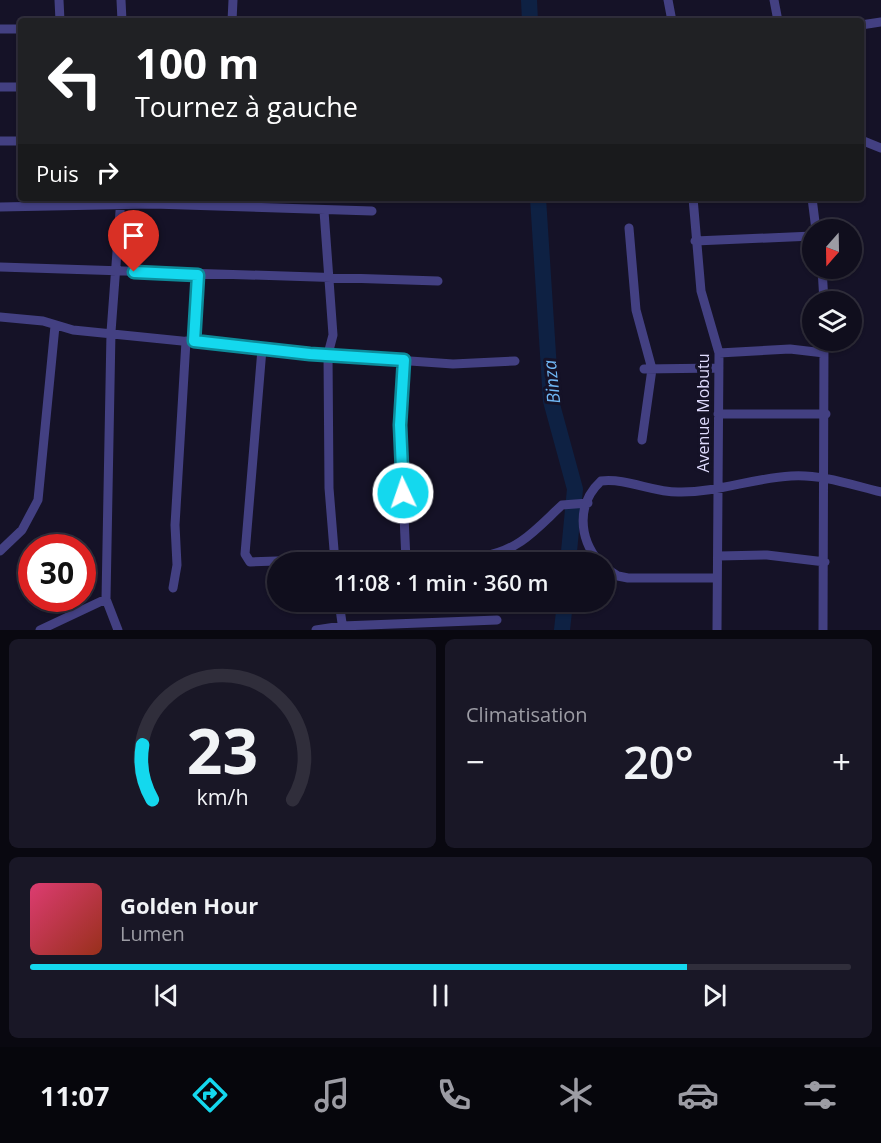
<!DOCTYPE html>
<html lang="fr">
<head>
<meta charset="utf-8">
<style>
  body { margin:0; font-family:"Open Sans",sans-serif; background:#191726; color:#f1f3f6; height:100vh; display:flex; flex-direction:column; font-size:22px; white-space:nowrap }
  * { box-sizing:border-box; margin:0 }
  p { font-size:20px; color:#9c9ca4 }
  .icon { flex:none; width:33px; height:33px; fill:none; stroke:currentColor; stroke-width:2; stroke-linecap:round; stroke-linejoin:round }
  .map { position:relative; height:630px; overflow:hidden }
  .drawer { display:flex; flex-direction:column; gap:9px; padding:9px; background:#090810; flex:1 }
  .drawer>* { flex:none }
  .banner { position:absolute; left:18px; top:18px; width:846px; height:183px; border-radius:6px; box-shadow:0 2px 4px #0004,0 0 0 2px #302e3b; background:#202124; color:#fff; overflow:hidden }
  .needle { width:39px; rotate:200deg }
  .tools { position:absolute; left:802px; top:219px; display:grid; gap:12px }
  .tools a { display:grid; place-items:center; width:60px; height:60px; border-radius:50%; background:#100e1d; box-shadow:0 2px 4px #0004,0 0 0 2px #302e3b; font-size:30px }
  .speed { position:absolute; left:18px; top:534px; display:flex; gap:12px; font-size:30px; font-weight:700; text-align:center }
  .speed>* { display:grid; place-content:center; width:78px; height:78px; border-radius:50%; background:#100e1d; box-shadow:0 2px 4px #0004,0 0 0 2px #302e3b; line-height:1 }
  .speed .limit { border:9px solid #d22; background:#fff; color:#111 }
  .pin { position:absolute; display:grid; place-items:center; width:51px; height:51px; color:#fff; margin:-62px -26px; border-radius:50% 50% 50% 0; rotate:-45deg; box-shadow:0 0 6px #0007 }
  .pin .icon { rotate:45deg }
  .me { position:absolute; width:66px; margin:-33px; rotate:357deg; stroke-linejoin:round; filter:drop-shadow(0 0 4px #0008) }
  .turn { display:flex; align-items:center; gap:21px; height:126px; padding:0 18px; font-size:27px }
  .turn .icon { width:78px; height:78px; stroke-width:2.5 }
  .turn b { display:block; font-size:42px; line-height:51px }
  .then { display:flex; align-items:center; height:57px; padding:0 18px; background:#0003; gap:12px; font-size:22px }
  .big { font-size:45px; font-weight:600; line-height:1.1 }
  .drawer .widget { flex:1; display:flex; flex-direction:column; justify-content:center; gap:9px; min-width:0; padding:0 21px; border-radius:9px; background:#191726 }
  .drawer .dial { align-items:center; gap:0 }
  .dial svg { height:156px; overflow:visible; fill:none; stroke:#302e3b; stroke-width:7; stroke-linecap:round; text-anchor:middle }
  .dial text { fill:#f1f3f6; stroke:none }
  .song { display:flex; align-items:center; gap:18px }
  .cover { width:72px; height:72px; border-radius:9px; background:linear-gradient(135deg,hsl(340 70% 55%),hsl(10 70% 35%)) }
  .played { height:6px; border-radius:3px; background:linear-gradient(90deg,#14d8ee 80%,#302e3b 80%) }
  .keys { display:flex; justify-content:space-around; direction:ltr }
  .heat { display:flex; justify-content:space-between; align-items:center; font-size:33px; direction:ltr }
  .drawer .tiles { flex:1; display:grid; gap:9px; grid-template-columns:1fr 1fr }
  .widget:last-child { grid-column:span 2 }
  .trip { position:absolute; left:267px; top:552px; width:348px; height:60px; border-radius:30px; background:#100e1d; box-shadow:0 2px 4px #0004,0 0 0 2px #302e3b; font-weight:600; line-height:60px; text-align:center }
  .tab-bar { display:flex; height:96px; justify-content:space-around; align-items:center; background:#06060c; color:#9c9ca4 }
  .tab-bar .icon { width:42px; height:42px }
  .tab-bar .selected { color:#14d8ee }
  .tab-bar b { font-size:27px; color:#f1f3f6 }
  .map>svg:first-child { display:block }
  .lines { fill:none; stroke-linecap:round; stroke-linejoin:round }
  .river { stroke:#0e2143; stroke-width:16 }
  .street { stroke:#434082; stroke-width:9 }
  .route-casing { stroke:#0d8c9b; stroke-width:15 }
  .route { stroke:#14d8ee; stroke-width:10 }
  .labels { text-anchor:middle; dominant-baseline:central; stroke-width:6; stroke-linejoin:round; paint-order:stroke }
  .street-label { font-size:16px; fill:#dedafc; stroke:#151227 }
  .water-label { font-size:18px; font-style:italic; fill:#70b7f5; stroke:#151227 }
</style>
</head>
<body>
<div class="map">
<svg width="881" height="630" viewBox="0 0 881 630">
  <rect width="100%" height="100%" fill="#151227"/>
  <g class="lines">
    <path class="river" d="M529 0 530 21
      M538 198 551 401 575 489 568 562
      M562 630 565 602"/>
    <path class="street" d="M59 0 60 21
      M121 0 122 21
      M668 0 672 21
      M774 0 778 21
      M232 21 233 0
      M861 25 881 22
      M0 29H21
      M0 87H21
      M861 140 881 148
      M0 141H21
      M693 198 701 291 719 353 717 630
      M812 198 816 230
      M0 207 153 204 372 211
      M324 211 333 335 328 354 329 488 335 562
      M629 228 636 310 652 369 642 440
      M695 241 813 236
      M0 267 438 281
      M822 268 824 302
      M0 317 43 321 73 330 310 354 453 364 515 361
      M194 341 198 275
      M262 349 245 554 250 562 335 559 391 562 484 556C520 550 537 528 562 505L588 503
      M719 353 790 349 824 353
      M404 360 400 425 406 561
      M644 369 719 368
      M718 414H826
      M0 551 22 530 38 500 55 326
      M719 556 767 555 825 562
      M599 562C579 538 576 504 601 481 627 478 652 492 678 492 716 493 753 478 791 476 822 474 852 485 881 492
      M604 567 618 576 628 578H716
      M173 588 177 565 175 525 186 341
      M339 602 343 630
      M40 630 106 599
      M118 630 106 599 111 332 121 198
      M316 630 342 626 497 620
      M823 630 824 340"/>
  </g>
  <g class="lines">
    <g class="route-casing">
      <path id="route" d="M134 272 198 275 194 341 310 354 404 360 400 425 403 493"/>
    </g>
    <use href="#route" class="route"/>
  </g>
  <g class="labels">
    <g class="street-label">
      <text transform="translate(703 413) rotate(-90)">Avenue Mobutu</text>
    </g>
    <g class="water-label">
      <text transform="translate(551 382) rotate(-96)">Binza</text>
    </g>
  </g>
</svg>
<div class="tools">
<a><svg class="needle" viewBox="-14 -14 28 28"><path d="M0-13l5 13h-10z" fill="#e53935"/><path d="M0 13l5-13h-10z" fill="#9c9ca4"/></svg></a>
<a><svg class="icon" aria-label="layers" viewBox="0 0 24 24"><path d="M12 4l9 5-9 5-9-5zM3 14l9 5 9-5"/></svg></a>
</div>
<div class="speed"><div class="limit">30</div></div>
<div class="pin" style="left:134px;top:272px;background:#d93025"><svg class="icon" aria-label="arrive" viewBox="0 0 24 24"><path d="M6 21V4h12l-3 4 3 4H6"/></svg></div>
<svg class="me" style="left:403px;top:493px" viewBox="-20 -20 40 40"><circle r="17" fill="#14d8ee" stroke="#fff" stroke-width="3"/><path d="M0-11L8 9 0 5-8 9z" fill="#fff"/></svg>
<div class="trip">11:08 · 1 min · 360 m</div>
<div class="banner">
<div class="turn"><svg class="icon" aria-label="left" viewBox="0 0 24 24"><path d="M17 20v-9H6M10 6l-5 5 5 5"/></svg><div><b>100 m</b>Tournez à gauche</div></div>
<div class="then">Puis<svg class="icon" aria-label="right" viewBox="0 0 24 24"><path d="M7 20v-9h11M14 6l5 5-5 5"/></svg></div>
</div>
</div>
<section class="drawer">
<div class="tiles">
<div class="widget dial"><svg viewBox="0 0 100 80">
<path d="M14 69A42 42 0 1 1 86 69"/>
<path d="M14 69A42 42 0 0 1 9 41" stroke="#14d8ee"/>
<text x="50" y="56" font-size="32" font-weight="700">23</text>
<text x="50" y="72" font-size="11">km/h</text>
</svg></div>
<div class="widget"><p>Climatisation</p>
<div class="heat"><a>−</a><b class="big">20°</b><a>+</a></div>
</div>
<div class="widget">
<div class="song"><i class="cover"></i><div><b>Golden Hour</b><p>Lumen</p></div></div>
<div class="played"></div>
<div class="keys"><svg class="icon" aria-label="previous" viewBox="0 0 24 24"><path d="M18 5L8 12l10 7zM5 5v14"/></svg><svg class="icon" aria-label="pause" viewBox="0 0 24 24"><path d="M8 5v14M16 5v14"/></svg><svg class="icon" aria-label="next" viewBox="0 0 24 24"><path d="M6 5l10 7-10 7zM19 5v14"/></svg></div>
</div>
</div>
</section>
<nav class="tab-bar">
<b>11:07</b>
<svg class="icon selected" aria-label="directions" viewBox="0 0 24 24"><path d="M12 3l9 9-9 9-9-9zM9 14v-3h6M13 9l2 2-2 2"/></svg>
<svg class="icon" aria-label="music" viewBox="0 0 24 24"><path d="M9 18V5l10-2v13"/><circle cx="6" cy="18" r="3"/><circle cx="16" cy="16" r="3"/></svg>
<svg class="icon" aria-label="phone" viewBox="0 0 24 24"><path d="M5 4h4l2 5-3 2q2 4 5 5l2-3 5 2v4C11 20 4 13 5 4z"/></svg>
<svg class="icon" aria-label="climate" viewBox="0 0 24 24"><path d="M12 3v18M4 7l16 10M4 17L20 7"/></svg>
<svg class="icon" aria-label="car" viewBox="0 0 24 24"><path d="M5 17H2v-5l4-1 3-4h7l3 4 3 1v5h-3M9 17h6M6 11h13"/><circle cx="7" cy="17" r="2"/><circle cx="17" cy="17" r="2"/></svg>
<svg class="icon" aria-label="filters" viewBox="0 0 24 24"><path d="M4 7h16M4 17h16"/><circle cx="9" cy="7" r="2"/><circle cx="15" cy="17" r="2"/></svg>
</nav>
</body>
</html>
